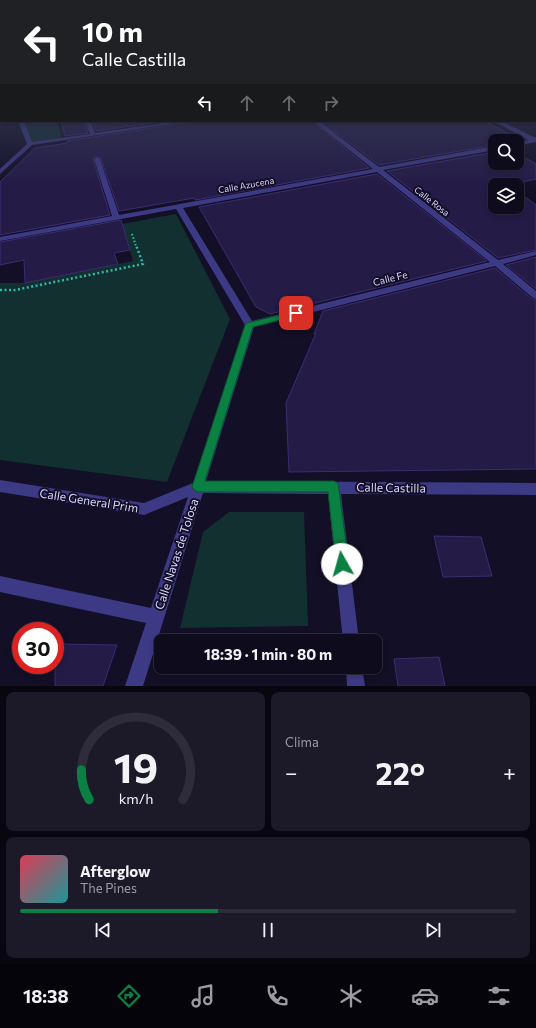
<!DOCTYPE html>
<html lang="es">
<head>
<meta charset="utf-8">
<style>
  body { margin:0; font-family:Commissioner,sans-serif; background:#1c1929; color:#f1f3f6; height:100vh; display:flex; flex-direction:column; font-size:15px; white-space:nowrap }
  * { box-sizing:border-box; margin:0 }
  p { font-size:13px; color:#9b9ba3 }
  .icon { flex:none; width:22px; height:22px; fill:none; stroke:currentColor; stroke-width:2; stroke-linecap:round; stroke-linejoin:round }
  .map { position:relative; height:686px; overflow:hidden }
  .details { display:flex; flex-direction:column; gap:6px; padding:6px; background:#08060f; flex:1 }
  .details>* { flex:none }
  .hud { position:absolute; left:0px; top:0px; width:536px; height:122px; box-shadow:0 2px 6px #0003,0 0 0 1px #2e2b3b; background:#202124; color:#fff; overflow:hidden }
  .buttons { position:absolute; left:488px; top:134px; display:grid; gap:8px }
  .buttons a { display:grid; place-items:center; width:36px; height:36px; border-radius:8px; background:#0e0b1c; box-shadow:0 2px 6px #0003,0 0 0 1px #2e2b3b; font-size:20px }
  .speed { position:absolute; left:12px; top:622px; display:flex; gap:8px; font-size:20px; font-weight:700; text-align:center }
  .speed>* { display:grid; place-content:center; width:52px; height:52px; border-radius:50%; background:#0e0b1c; box-shadow:0 2px 6px #0003,0 0 0 1px #2e2b3b; line-height:1 }
  .speed .limit { border:6px solid #d22; background:#fff; color:#111 }
  .pin { position:absolute; display:grid; place-items:center; width:34px; height:34px; color:#fff; margin:-17px; border-radius:8px; box-shadow:0 2px 6px #0006 }
  .me { position:absolute; width:44px; margin:-22px; rotate:353deg; stroke-linejoin:round; filter:drop-shadow(0 0 3px #0008) }
  .turn { display:flex; align-items:center; gap:14px; height:84px; padding:0 16px; font-size:18px }
  .turn .icon { width:52px; height:52px; stroke-width:2.5 }
  .turn b { display:block; font-size:28px; line-height:34px }
  .lanes { display:flex; align-items:center; height:38px; padding:0 16px; background:#0003; justify-content:center; gap:20px; direction:ltr }
  .lanes .off { opacity:.35 }
  .big { font-size:30px; font-weight:700; line-height:1.1 }
  .details .card { flex:1; display:flex; flex-direction:column; justify-content:center; gap:6px; min-width:0; padding:0 14px; border-radius:8px; background:#1c1929 }
  .details .dial { align-items:center; gap:0 }
  .dial svg { height:104px; overflow:visible; fill:none; stroke:#2e2b3b; stroke-width:7; stroke-linecap:round; text-anchor:middle }
  .dial text { fill:#f1f3f6; stroke:none }
  .song { display:flex; align-items:center; gap:12px }
  .cover { width:48px; height:48px; border-radius:6px; background:linear-gradient(135deg,hsl(350 70% 55%),hsl(180 70% 35%)) }
  .played { height:4px; border-radius:2px; background:linear-gradient(90deg,#0b8043 40%,#2e2b3b 40%) }
  .keys { display:flex; justify-content:space-around; direction:ltr }
  .heat { display:flex; justify-content:space-between; align-items:center; font-size:22px; direction:ltr }
  .details .tiles { flex:1; display:grid; gap:6px; grid-template-columns:1fr 1fr }
  .card:last-child { grid-column:span 2 }
  .trip { position:absolute; left:154px; top:634px; width:228px; height:40px; border-radius:8px; background:#0e0b1c; box-shadow:0 2px 6px #0003,0 0 0 1px #2e2b3b; font-weight:700; line-height:40px; text-align:center }
  .dock { display:flex; height:64px; justify-content:space-around; align-items:center; background:#06040b; color:#9b9ba3 }
  .dock .icon { width:28px; height:28px }
  .dock .active { color:#0b8043 }
  .dock b { font-size:18px; color:#f1f3f6 }
  .map>svg:first-child { display:block }
  .green { fill:#12302f }
  .building { fill:#241b47; stroke:#3b2d73 }
  .lines { fill:none; stroke-linecap:round; stroke-linejoin:round }
  .path-far1 { stroke:#2fb8b0; stroke-width:2; stroke-dasharray:1.5 2; stroke-linecap:butt }
  .path { stroke:#2fb8b0; stroke-width:2.5; stroke-dasharray:2 2.5; stroke-linecap:butt }
  .street { fill:#3d3a85; fill-rule:evenodd }
  .route { fill:#0b8043; stroke:#07532c }
  .labels { text-anchor:middle; dominant-baseline:central; stroke-width:4; stroke-linejoin:round; paint-order:stroke }
  .far-street-label { font-size:9px; fill:#d9d4ff; stroke:#130f26 }
  .street-label { font-size:10px; fill:#d9d4ff; stroke:#130f26 }
  .near-street-label { font-size:12px; fill:#d9d4ff; stroke:#130f26 }
</style>
</head>
<body>
<div class="map">
<svg width="536" height="686" viewBox="0 0 536 686">
  <rect width="100%" height="100%" fill="#130f26"/>
  <path class="green" d="M21 121H57L62 140 30 144Z
    M176 214 230 319 167 482 0 460V283H25L133 261 122 224Z
    M229 512H304L308 626 180 628 203 532Z"/>
  <path class="building" d="M61 121H84L88 133 65 136Z
    M93 121H167L96 131Z
    M192 121H312L369 168 195 200 194 198 119 211 101 159 96 156 93 159 110 215 0 235V182L35 148 68 143 67 141 191 122Z
    M321 121H484L519 139 495 141V145L379 165Z
    M495 152V163H517V153L536 164V179L508 185H495V207H517V191L536 205V250L498 258 387 171Z
    M377 174 487 261 270 314 256 307 199 207Z
    M121 220 130 250 114 253 118 264 25 283 24 260 0 265V242Z
    M536 257V289L506 265Z
    M495 268 532 299 536 300V469L289 472 286 403 316 333 314 334 323 311Z
    M434 536 481 537 492 576 443 577Z
    M55 644 117 645 103 686H55Z
    M439 657 445 686H398L394 659Z"/>
  <g class="lines">
    <path class="path-far1" d="M132 234 136 246"/>
    <path class="path" d="M0 290H15L143 264 136 245"/>
    <path class="street" d="M535 97H536V99H535Z
      M18 121H24L32 142 90 134 85 121H91L95 133 177 121H191L32 145 0 174V169L27 144Z
      M313 121H319L379 167 495 146V150L383 170 498 260 536 251V255L503 264 536 291V299L533 298 495 266 254 327 206 481 536 483V495L341 494 359 641H343L328 494 203 493 143 686H125L146 623 0 592V576L151 608 188 497 144 515 0 492V480L144 503 193 483 245 325 176 209 0 241V237L112 216 94 159 97 157 100 159 119 215 373 169ZM377 172 490 262 252 321 183 208Z
      M494 121H501L536 138V142L517 146V142L528 140Z
      M346 667H362L365 686H347Z"/>
  </g>
  <linearGradient id="sky" x2="0" y2="1"><stop stop-color="#0a0815"/><stop offset="0.49" stop-color="#333752"/><stop offset="1" stop-color="#333752" stop-opacity="0"/></linearGradient>
  <rect width="536" height="188" fill="url(#sky)"/>
  <path class="route" d="M296 311 300 313 299 315 253 327 205 481H334L338 483 349 564 347 568 342 570 338 568 336 564 328 492H198L194 490 192 487 245 325 247 323Z"/>
  <g class="labels">
    <g class="far-street-label">
      <text transform="translate(246 185) rotate(-10)">Calle Azucena</text>
      <text transform="translate(432 201) rotate(38)">Calle Rosa</text>
    </g>
    <g class="street-label">
      <text transform="translate(390 278) rotate(-14)">Calle Fe</text>
    </g>
    <g class="near-street-label">
      <text transform="translate(391 487) rotate(1)">Calle Castilla</text>
      <text transform="translate(89 500) rotate(9)">Calle General Prim</text>
      <text transform="translate(176 554) rotate(-72)">Calle Navas de Tolosa</text>
    </g>
  </g>
</svg>
<div class="buttons">
<a><svg class="icon" aria-label="search" viewBox="0 0 24 24"><circle cx="10" cy="10" r="6"/><path d="M15 15l6 6"/></svg></a>
<a><svg class="icon" aria-label="layers" viewBox="0 0 24 24"><path d="M12 4l9 5-9 5-9-5zM3 14l9 5 9-5"/></svg></a>
</div>
<div class="speed"><div class="limit">30</div></div>
<div class="pin" style="left:296px;top:313px;background:#d93025"><svg class="icon" aria-label="arrive" viewBox="0 0 24 24"><path d="M6 21V4h12l-3 4 3 4H6"/></svg></div>
<svg class="me" style="left:342px;top:564px" viewBox="-20 -20 40 40"><circle r="19" fill="#fff"/><path d="M0-13L10 11 0 6-10 11z" fill="#0b8043"/></svg>
<div class="trip">18:39 · 1 min · 80 m</div>
<div class="hud">
<div class="turn"><svg class="icon" aria-label="left" viewBox="0 0 24 24"><path d="M17 20v-9H6M10 6l-5 5 5 5"/></svg><div><b>10 m</b>Calle Castilla</div></div>
<div class="lanes"><svg class="icon" aria-label="left" viewBox="0 0 24 24"><path d="M17 20v-9H6M10 6l-5 5 5 5"/></svg><svg class="icon off" aria-label="ahead" viewBox="0 0 24 24"><path d="M12 20V5M6 11l6-6 6 6"/></svg><svg class="icon off" aria-label="ahead" viewBox="0 0 24 24"><path d="M12 20V5M6 11l6-6 6 6"/></svg><svg class="icon off" aria-label="right" viewBox="0 0 24 24"><path d="M7 20v-9h11M14 6l5 5-5 5"/></svg></div>
</div>
</div>
<section class="details">
<div class="tiles">
<div class="card dial"><svg viewBox="0 0 100 80">
<path d="M14 69A42 42 0 1 1 86 69"/>
<path d="M14 69A42 42 0 0 1 8 46" stroke="#0b8043"/>
<text x="50" y="56" font-size="32" font-weight="700">19</text>
<text x="50" y="72" font-size="11">km/h</text>
</svg></div>
<div class="card"><p>Clima</p>
<div class="heat"><a>−</a><b class="big">22°</b><a>+</a></div>
</div>
<div class="card">
<div class="song"><i class="cover"></i><div><b>Afterglow</b><p>The Pines</p></div></div>
<div class="played"></div>
<div class="keys"><svg class="icon" aria-label="previous" viewBox="0 0 24 24"><path d="M18 5L8 12l10 7zM5 5v14"/></svg><svg class="icon" aria-label="pause" viewBox="0 0 24 24"><path d="M8 5v14M16 5v14"/></svg><svg class="icon" aria-label="next" viewBox="0 0 24 24"><path d="M6 5l10 7-10 7zM19 5v14"/></svg></div>
</div>
</div>
</section>
<nav class="dock">
<b>18:38</b>
<svg class="icon active" aria-label="directions" viewBox="0 0 24 24"><path d="M12 3l9 9-9 9-9-9zM9 14v-3h6M13 9l2 2-2 2"/></svg>
<svg class="icon" aria-label="music" viewBox="0 0 24 24"><path d="M9 18V5l10-2v13"/><circle cx="6" cy="18" r="3"/><circle cx="16" cy="16" r="3"/></svg>
<svg class="icon" aria-label="phone" viewBox="0 0 24 24"><path d="M5 4h4l2 5-3 2q2 4 5 5l2-3 5 2v4C11 20 4 13 5 4z"/></svg>
<svg class="icon" aria-label="climate" viewBox="0 0 24 24"><path d="M12 3v18M4 7l16 10M4 17L20 7"/></svg>
<svg class="icon" aria-label="car" viewBox="0 0 24 24"><path d="M5 17H2v-5l4-1 3-4h7l3 4 3 1v5h-3M9 17h6M6 11h13"/><circle cx="7" cy="17" r="2"/><circle cx="17" cy="17" r="2"/></svg>
<svg class="icon" aria-label="filters" viewBox="0 0 24 24"><path d="M4 7h16M4 17h16"/><circle cx="9" cy="7" r="2"/><circle cx="15" cy="17" r="2"/></svg>
</nav>
</body>
</html>
